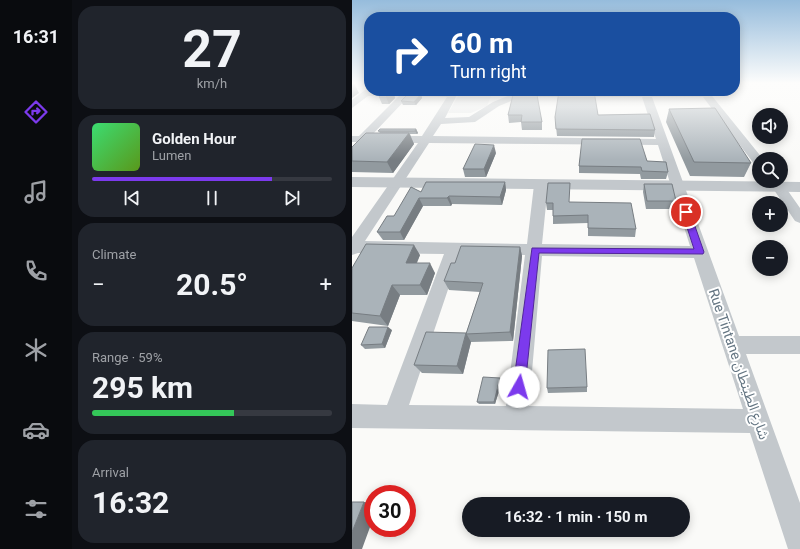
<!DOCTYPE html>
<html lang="en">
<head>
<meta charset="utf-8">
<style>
  body { margin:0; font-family:Roboto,"Noto Sans Arabic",sans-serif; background:#20242c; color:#f1f3f6; height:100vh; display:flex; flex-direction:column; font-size:15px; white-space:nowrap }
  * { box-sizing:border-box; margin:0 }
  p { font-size:13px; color:#9ea1a6 }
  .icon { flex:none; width:22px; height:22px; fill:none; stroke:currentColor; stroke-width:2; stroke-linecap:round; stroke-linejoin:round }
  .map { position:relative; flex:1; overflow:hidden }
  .sheet { display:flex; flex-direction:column; gap:6px; padding:6px; background:#0d0f14; width:280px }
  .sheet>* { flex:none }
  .top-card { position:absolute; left:12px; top:12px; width:376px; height:84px; border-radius:16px; box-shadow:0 2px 10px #0003; background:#1a4fa0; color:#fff; overflow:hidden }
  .buttons { position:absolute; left:400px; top:108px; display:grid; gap:8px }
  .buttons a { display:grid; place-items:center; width:36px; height:36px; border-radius:50%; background:#171b24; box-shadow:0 2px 10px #0003; font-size:20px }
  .speed { position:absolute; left:12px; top:485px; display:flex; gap:8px; font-size:20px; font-weight:700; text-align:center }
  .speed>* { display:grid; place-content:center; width:52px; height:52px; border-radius:50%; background:#171b24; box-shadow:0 2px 10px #0003; line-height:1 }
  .speed .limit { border:6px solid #d22; background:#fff; color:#111 }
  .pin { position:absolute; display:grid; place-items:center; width:34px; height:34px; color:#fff; margin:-17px; border:2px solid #fff; border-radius:50%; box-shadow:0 1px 4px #0007 }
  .me { position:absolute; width:44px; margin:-22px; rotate:7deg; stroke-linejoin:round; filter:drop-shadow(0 0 3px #0008) }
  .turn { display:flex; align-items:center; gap:14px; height:84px; padding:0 20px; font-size:18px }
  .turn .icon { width:52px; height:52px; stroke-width:2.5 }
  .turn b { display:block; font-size:28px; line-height:34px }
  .big { font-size:30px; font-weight:700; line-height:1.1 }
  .sheet .widget { flex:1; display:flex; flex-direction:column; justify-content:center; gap:6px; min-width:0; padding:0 14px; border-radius:16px; background:#20242c }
  .sheet .dial { align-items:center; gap:0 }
  .dial b { font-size:52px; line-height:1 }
  .song { display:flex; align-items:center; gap:12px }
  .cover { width:48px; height:48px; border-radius:6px; background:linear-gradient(135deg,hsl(140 70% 55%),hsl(90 70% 35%)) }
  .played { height:4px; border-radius:2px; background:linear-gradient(90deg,#7c3aed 75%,#363941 75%) }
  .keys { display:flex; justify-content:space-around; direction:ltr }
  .heat { display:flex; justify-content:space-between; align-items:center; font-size:22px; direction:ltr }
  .charge { height:6px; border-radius:3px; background:linear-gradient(90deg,#34c759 59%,#363941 0) }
  .trip { position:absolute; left:110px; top:497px; width:228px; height:40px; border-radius:20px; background:#171b24; box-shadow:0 2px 10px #0003; font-weight:700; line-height:40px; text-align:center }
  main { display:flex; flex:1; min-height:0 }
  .tabs { display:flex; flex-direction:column; width:72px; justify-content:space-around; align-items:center; background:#090b0e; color:#9ea1a6 }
  .tabs .icon { width:28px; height:28px }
  .tabs .active { color:#7c3aed }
  .tabs b { font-size:18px; color:#f1f3f6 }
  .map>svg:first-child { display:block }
  .built { fill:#e8e9e9 }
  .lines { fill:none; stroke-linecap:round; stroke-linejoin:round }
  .minor { fill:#c3c8cc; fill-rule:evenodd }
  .tertiary { fill:#c3c8cc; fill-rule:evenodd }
  .wall { fill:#929a9f }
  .shaded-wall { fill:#777d82 }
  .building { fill:#aab3b9; stroke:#777d82 }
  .route { fill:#7c3aed; stroke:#51269a }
  .labels { text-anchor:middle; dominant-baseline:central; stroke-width:4; stroke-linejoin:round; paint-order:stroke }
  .near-street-label { font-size:14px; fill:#657683; stroke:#fff }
</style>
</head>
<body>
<main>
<nav class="tabs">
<b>16:31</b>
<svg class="icon active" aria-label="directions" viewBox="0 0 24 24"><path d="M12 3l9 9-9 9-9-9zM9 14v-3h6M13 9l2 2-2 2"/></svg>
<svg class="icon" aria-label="music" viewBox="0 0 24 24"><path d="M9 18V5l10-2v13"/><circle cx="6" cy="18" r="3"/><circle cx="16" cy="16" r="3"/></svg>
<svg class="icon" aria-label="phone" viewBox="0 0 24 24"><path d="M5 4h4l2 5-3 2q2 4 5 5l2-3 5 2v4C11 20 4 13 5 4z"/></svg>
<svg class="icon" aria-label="climate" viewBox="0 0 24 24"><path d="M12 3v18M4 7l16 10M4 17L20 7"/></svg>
<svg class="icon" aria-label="car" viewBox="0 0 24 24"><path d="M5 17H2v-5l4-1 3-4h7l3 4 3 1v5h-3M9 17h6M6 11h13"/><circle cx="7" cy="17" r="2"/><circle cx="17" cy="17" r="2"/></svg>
<svg class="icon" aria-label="filters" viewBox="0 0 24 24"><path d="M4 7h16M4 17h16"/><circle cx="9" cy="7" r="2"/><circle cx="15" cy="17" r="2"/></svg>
</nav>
<section class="sheet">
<div class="widget dial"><b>27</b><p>km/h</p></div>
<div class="widget">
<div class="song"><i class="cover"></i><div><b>Golden Hour</b><p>Lumen</p></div></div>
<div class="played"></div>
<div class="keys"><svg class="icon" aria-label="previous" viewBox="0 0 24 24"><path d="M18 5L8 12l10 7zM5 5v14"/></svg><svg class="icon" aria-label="pause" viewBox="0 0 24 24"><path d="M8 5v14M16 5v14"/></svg><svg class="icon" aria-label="next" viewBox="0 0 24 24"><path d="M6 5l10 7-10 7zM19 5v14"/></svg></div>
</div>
<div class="widget"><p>Climate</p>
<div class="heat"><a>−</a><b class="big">20.5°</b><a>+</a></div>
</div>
<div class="widget"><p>Range · 59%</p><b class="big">295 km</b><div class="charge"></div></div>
<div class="widget"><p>Arrival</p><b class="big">16:32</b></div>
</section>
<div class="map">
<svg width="448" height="549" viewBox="0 0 448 549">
  <rect width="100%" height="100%" fill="#fafaf8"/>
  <path class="built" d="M109 91H141L135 106 119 113H96Z"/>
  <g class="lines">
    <path class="minor" d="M17 87V91H107L93 118 117 117 141 102 168 91H356L411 159H407V166L403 165 351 97H300L387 336H448V354H394L448 503V549H436L398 433 0 428V404L35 405 92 254 6 253 0 255V237L66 143 0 142V136H7L47 96H16L0 108V100ZM57 96 95 97 70 136H19ZM169 97H290L304 139 81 136 89 124 123 122 147 106ZM77 143 306 145 338 246 190 244 196 185 189 181 182 185 175 244 13 241ZM108 254 173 255 154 406 57 405ZM190 256 342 258 391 409 177 406Z
      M416 181H429L448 208V223L443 221Z"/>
    <path class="tertiary" d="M0 177 448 182V192L0 187Z"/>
  </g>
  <path class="wall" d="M32 91H41L43 98 37 104H30L27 97Z
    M69 94 70 98 64 105H51L49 101Z
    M161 95 190 122V130H170L169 122 157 123 156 115Z
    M317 109 399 163 392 177 338 176 314 122Z
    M246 115 303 130 302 137 205 136 203 117Z
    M64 129 66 133 65 134H58L62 144 41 173 0 172V147L28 133 26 131Z
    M144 153 134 177H113L111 169Z
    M295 161 316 172 314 179H289L288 174 227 173V166Z
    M153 182 154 190 150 205 100 204 99 206H71L52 240H31L25 232 42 216 69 192Z
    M292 184 324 201 322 209H294L291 192Z
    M218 202 284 229 283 237 236 236V223L201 224V210H195L194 203Z
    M168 247 170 256 161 341 119 342 111 374 70 373 62 365 114 334 128 292 97 290 92 281 103 263Z
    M68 255 65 263 83 273 75 295H48L36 326 0 321V268Z
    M40 330 33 348 13 349 9 345Z
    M150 381 143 404H127L125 402Z
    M235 387V392L196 393 195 388Z"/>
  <path class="shaded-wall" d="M2 83 7 93 0 98V84Z
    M40 91H41L43 98 37 104 34 97Z
    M69 94 70 98 64 105 62 102Z
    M64 129 66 133 65 134 63 131Z
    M57 133 62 144 41 173 35 162Z
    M142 145 144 153 134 177 132 169Z
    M153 182 154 190 150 205 148 197Z
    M97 196 100 204 99 206 95 198Z
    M67 198 71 206 52 240 48 232Z
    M62 245 68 255 60 273 54 263Z
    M168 247 170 256 161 341 158 332Z
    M78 263 83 273 75 295 68 285Z
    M40 285 48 295 36 326 28 316Z
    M36 327 40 330 33 348 30 344Z
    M114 333 119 342 111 374 105 366Z
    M148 378 150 381 143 404 142 402Z
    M12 502 21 503V519L10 549H0V532Z"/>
  <path class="building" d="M32 91H40L34 97H27Z
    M207 91H242L246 115 298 114 303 130 204 129 203 117Z
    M56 94H69L62 102 49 101Z
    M161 95H185L190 122H169L170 115H156Z
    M363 108 399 163 342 162 317 109Z
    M28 129H64L63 131H26Z
    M14 133H57L35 162 0 161V147Z
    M230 139H288L295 161 314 162 316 172 290 171 289 167 227 166Z
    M123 144 142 145 132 169H111Z
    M74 182H153L148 197 97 196 95 198H67L48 232H25L35 216H42L59 187 69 192Z
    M196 183H218L217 202 279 203 284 229 236 228V215L201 216V203H194Z
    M292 184H320L324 201H295Z
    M14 244 62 245 54 263H78L68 285H40L28 316 0 313V268Z
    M109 246 168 247 158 332 114 334 131 283 92 281 99 263H103Z
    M17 327H36L30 344 9 345Z
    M74 332 114 333 105 366 62 365Z
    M233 349 235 387 195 388 196 350Z
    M131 377 148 378 142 402H125Z
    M0 502H12L0 532Z"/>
  <linearGradient id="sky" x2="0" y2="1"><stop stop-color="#96bcdc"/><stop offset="0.52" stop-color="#fdfdfc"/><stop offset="1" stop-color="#fdfdfc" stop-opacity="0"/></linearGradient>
  <rect width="448" height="160" fill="url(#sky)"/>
  <path class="route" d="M334 210 338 212 352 252 351 254 187 253 173 387 171 391 167 393 163 391 161 387 180 248 342 249 330 212Z"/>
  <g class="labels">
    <g class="near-street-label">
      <text transform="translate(387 364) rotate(71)">Rue Tintane شارع الطينطان</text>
    </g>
  </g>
</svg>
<div class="buttons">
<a><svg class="icon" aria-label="sound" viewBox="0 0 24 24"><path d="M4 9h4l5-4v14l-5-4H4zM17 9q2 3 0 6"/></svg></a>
<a><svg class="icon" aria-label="search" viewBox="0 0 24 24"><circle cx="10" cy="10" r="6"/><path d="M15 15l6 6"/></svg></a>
<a>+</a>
<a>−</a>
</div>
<div class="speed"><div class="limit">30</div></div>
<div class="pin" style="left:334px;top:212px;background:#d93025"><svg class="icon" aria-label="arrive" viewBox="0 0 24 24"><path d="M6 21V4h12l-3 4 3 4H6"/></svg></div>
<svg class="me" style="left:167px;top:387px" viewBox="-20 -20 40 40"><circle r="19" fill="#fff"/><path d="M0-13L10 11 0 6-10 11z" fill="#7c3aed"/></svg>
<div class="trip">16:32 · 1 min · 150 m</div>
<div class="top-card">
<div class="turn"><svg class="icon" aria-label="right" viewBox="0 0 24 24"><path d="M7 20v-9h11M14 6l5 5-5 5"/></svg><div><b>60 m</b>Turn right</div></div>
</div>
</div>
</main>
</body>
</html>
